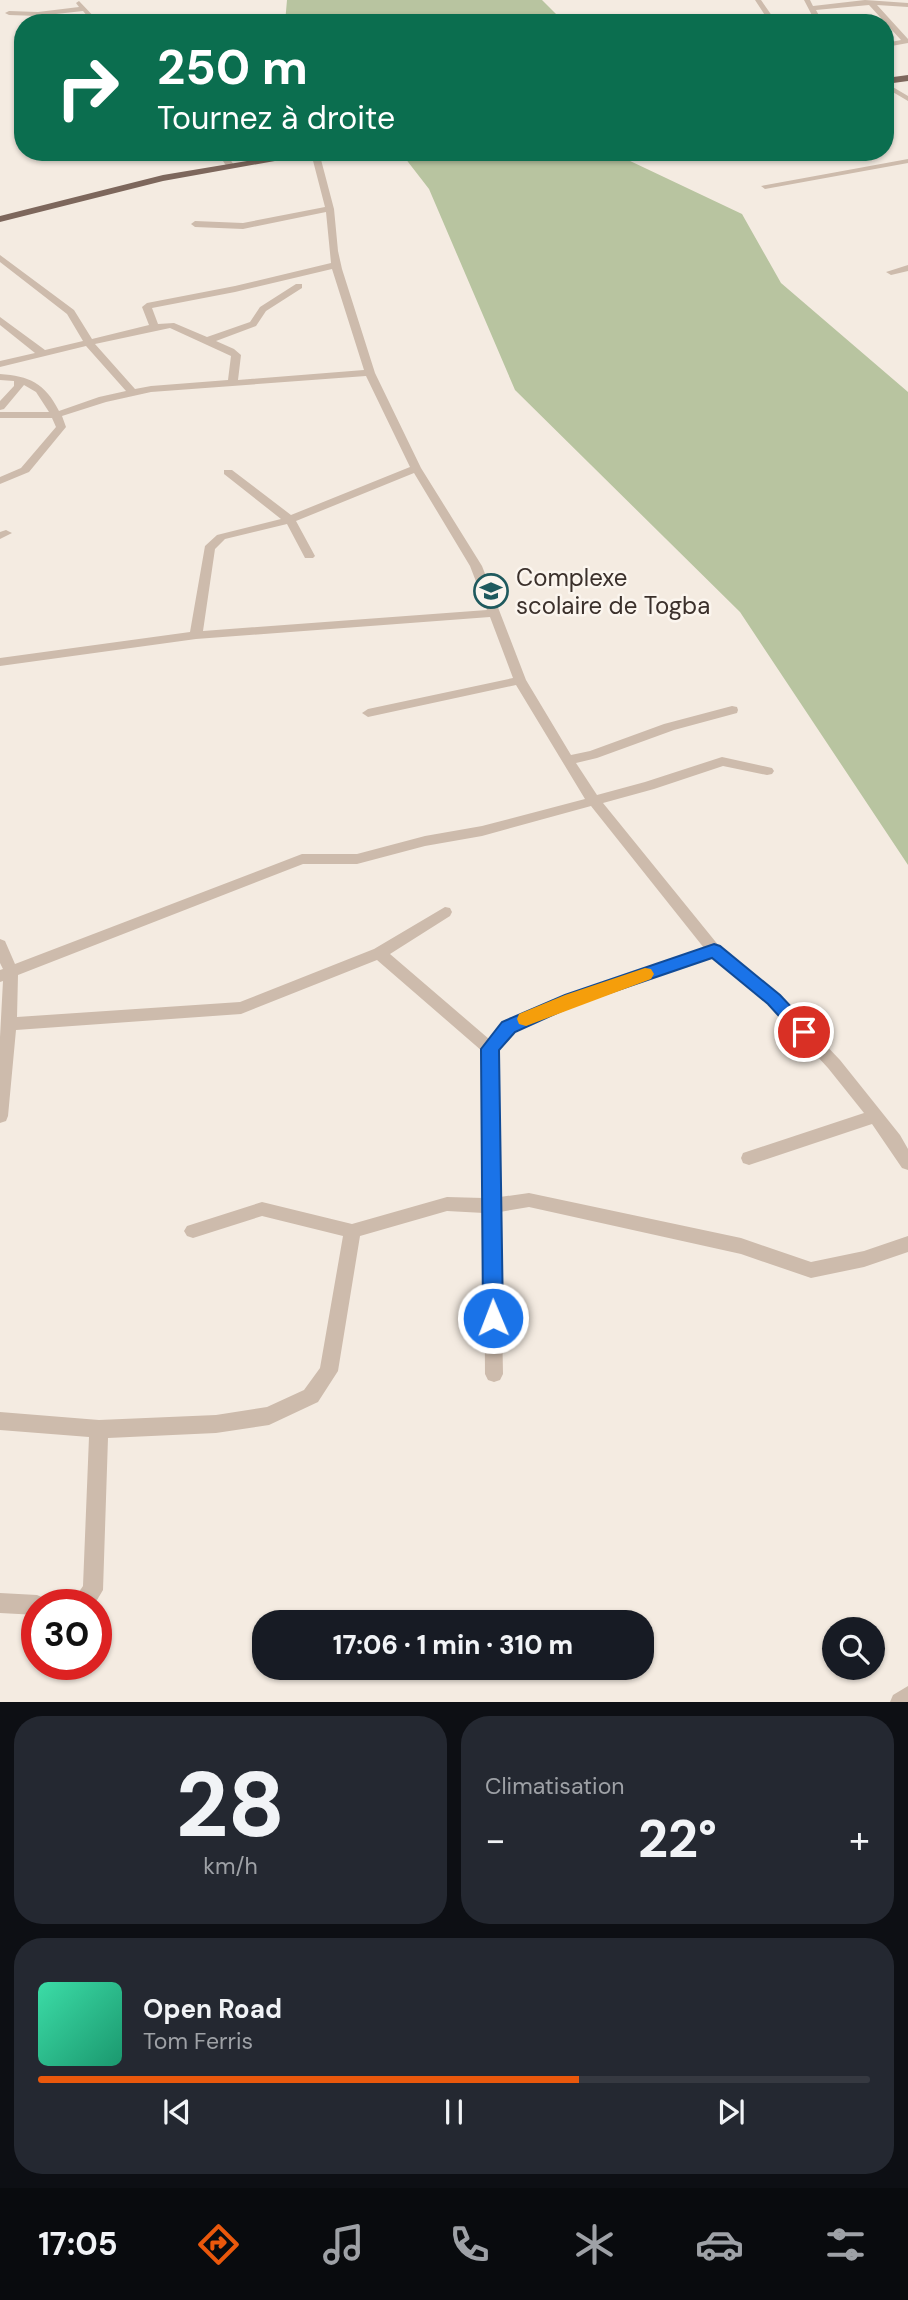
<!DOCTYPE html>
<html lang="fr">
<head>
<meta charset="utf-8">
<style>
  body { margin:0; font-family:"DM Sans",sans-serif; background:#242831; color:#f1f3f6; height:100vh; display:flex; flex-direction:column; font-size:26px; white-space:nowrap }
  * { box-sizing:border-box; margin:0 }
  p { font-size:23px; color:#9ea1a6 }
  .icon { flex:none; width:38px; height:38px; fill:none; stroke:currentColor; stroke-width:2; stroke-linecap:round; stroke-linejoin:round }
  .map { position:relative; height:1702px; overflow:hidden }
  .drawer { display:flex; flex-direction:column; gap:14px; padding:14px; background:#0d0f14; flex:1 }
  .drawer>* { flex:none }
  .top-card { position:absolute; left:14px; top:14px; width:880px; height:147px; border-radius:28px; box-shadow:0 2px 5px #0004; background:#0b6e4f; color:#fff; overflow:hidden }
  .buttons { position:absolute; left:822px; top:1617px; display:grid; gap:14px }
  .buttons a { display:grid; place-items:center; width:63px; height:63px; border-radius:50%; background:#171b24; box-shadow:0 2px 5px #0004; font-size:35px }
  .speed { position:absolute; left:21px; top:1589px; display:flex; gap:14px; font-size:35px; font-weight:700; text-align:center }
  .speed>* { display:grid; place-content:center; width:91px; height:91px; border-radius:50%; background:#171b24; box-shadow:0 2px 5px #0004; line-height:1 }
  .speed .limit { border:10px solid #d22; background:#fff; color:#111 }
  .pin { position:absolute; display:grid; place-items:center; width:60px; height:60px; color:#fff; margin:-30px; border:4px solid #fff; border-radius:50%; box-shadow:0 2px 7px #0007 }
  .me { position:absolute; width:77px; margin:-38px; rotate:359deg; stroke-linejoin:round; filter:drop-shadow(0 0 5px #0008) }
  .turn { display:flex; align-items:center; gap:24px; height:147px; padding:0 28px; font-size:32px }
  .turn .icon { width:91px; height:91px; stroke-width:2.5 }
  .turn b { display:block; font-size:49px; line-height:60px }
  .big { font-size:52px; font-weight:800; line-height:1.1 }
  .drawer .card { flex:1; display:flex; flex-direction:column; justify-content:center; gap:10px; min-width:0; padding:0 24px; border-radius:28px; background:#242831 }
  .drawer .dial { align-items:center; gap:0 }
  .dial b { font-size:91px; line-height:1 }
  .song { display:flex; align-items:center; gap:21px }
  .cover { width:84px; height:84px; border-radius:10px; background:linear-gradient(135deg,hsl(160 70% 55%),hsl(160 70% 35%)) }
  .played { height:7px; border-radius:4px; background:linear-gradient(90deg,#ea580c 65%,#363941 65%) }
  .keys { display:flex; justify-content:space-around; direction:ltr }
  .heat { display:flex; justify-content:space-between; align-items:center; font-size:38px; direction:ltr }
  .drawer .tiles { flex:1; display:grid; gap:14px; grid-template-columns:1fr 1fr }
  .card:last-child { grid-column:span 2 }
  .trip { position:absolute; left:252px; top:1610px; width:402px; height:70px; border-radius:28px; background:#171b24; box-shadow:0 2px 5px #0004; font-weight:800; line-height:70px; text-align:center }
  .dock { display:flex; height:112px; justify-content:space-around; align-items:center; background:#090b0e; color:#9ea1a6 }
  .dock .icon { width:49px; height:49px }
  .dock .current { color:#ea580c }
  .dock b { font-size:32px; color:#f1f3f6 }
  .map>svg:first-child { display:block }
  .green { fill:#b8c4a0 }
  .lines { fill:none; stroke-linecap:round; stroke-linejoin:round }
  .street { fill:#cdbbac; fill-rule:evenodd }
  .primary { fill:#7d675c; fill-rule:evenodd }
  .route { fill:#1a73e8; stroke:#114b97; stroke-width:2 }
  .slow { fill:#f59e0b }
  .labels { text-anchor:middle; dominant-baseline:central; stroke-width:5; stroke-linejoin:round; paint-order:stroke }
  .poi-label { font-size:24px; fill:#3b302b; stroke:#fbf5ee; text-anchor:start }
</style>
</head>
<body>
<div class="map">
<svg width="908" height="1702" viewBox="0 0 908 1702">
  <rect width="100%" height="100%" fill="#f4ebe1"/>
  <path class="green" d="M287 0H542L565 23H285Z
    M468 152H623L628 160 742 214 781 283 908 392V865L740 612 515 390 429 189 405 158Z"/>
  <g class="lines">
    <path class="street" d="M755 0H761L777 23H770Z
      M804 0H810L813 6 865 0 908 3V7L877 5 908 39V43L886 47V43L901 40 869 5 816 10 823 23H816Z
      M79 1 100 23H93L83 11 38 16 9 15 5 13 9 11 38 12 79 7 76 3Z
      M886 83 908 96V101L886 88Z
      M217 152H225L234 165 233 167H227Z
      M319 152 334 209 338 251 342 269 375 373 421 468 482 566 526 680 571 755 590 751 664 724 732 706 737 707 738 710 737 713 674 730 597 758 576 763 597 795 645 782 722 757 772 768 774 771 772 774 767 775 723 766 654 789 603 803 719 946 779 996 840 1060 900 1135 908 1149V1170L902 1168 872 1124 749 1165 743 1163 741 1158 743 1153 864 1113 828 1068 769 1004 712 957 545 1016 513 1031 498 1051 500 1197 529 1193 741 1238 811 1262 864 1251 908 1236V1252L864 1267 811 1278 741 1254 529 1207 500 1212 503 1374 500 1380 494 1382 488 1380 485 1374 484 1213 447 1211 360 1236 338 1371 318 1402 269 1425 216 1433 108 1438 103 1590 94 1605H70L83 1586 89 1437 0 1430V1412L99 1420 216 1415 267 1407 304 1390 320 1368 343 1236 262 1216 193 1238 187 1236 184 1231 187 1226 262 1202 352 1224 447 1197 483 1198 482 1051 377 960 241 1014 16 1030 8 1116 6 1121 0 1123V1037L3 981 0 982V970L3 969 0 963V939L5 941 15 964 302 854H357L425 836 482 826 585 799 516 685 368 717 362 713 368 709 513 678 490 617 196 639 0 666V658L190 632 205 546 217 535 281 519 224 474V470H232L291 515 410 467 366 376 151 392 106 402 62 416 66 427 29 472 0 484V477L21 468 56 427 52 418H0V412H49L36 392 24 385 4 409 0 410V401L14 386V381L0 380V374C29 376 45 383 59 411L99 397 126 391 86 346 0 367V361L35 353 0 325V317L45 350 83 341 67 314 0 262V255L74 310 92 339 149 325 142 307 147 303 235 286 331 263 326 212 243 229 195 227 191 224 195 221 243 223 325 207 311 153ZM332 269 364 370 238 380 241 355 234 349 216 341 256 326 266 311 302 288V284H296L260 307 250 322 207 337 174 323 158 324 152 308 235 292ZM170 328 231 356 228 380 151 386 135 389 95 344ZM414 473 470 566 487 610 203 631 215 549 225 539 287 524 305 558H313L315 556 296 521ZM591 806 704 948 535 1008 503 1023 489 1039 390 954 450 916 452 912 450 908 445 907 374 949 240 1002 17 1017 18 975 303 864H357L425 846 482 836Z
      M908 159V163L765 189 761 186Z
      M908 265V271L891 275 886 272Z
      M6 530 12 533 0 539V532Z
      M0 1593 37 1595 44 1598 47 1605H37V1615L0 1613Z
      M908 1686V1702H890L893 1695Z"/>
    <path class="primary" d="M908 75V81L886 84V78Z
      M300 152H325L163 181 0 222V216L163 175Z"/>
  </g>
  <path class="route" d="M714 944 720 946 780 995 810 1027 813 1032 810 1037H798L768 1004 712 958 577 1004 515 1032 499 1050 503 1318 500 1324 493 1327 486 1324 483 1318 481 1049 502 1022 565 995Z"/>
  <path class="slow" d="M645 968 651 969 654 974 651 979 526 1026 519 1024 517 1019 519 1014 565 995Z"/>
  <defs>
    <g id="school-ring" transform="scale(1.75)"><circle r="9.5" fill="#fbf5ee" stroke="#1f5a5e" stroke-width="1.5"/><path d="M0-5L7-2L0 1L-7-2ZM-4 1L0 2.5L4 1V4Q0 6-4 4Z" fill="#1f5a5e"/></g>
  </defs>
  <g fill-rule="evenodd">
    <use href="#school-ring" x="491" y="591"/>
  </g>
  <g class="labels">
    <g class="poi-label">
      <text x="516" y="577">Complexe<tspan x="516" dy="28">scolaire de Togba</tspan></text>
    </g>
  </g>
</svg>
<div class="buttons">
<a><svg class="icon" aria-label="search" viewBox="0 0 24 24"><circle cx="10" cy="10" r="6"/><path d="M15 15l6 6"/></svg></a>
</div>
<div class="speed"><div class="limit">30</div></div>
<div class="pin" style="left:804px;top:1032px;background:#d93025"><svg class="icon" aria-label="arrive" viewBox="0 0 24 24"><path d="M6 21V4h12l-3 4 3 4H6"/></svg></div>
<svg class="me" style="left:493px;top:1318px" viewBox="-20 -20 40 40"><circle r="17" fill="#1a73e8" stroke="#fff" stroke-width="3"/><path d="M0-11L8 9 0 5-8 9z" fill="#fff"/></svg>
<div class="trip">17:06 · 1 min · 310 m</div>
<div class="top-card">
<div class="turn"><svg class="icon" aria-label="right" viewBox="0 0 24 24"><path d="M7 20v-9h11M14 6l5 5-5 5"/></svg><div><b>250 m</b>Tournez à droite</div></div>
</div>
</div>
<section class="drawer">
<div class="tiles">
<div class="card dial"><b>28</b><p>km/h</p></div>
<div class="card"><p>Climatisation</p>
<div class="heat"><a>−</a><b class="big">22°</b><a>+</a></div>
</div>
<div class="card">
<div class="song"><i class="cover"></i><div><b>Open Road</b><p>Tom Ferris</p></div></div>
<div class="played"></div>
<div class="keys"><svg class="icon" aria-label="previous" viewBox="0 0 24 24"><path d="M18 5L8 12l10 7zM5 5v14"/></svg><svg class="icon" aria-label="pause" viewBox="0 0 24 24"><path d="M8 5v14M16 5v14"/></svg><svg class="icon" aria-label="next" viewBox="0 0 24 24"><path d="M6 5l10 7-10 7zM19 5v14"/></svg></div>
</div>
</div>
</section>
<nav class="dock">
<b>17:05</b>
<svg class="icon current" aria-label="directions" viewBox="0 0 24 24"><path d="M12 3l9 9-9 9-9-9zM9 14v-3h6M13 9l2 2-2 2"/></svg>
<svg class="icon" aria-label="music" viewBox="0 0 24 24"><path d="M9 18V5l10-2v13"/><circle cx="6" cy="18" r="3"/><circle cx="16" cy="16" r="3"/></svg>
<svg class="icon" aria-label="phone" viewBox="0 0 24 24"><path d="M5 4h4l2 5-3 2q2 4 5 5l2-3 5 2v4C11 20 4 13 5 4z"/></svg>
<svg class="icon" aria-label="climate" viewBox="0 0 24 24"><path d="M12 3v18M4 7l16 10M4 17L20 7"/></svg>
<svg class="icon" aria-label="car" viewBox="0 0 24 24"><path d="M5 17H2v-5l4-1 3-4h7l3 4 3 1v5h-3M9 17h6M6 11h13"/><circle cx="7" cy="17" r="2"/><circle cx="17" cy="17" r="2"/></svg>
<svg class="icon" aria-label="filters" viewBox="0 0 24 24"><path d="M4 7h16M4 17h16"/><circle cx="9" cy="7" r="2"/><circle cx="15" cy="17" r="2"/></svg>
</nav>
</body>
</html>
